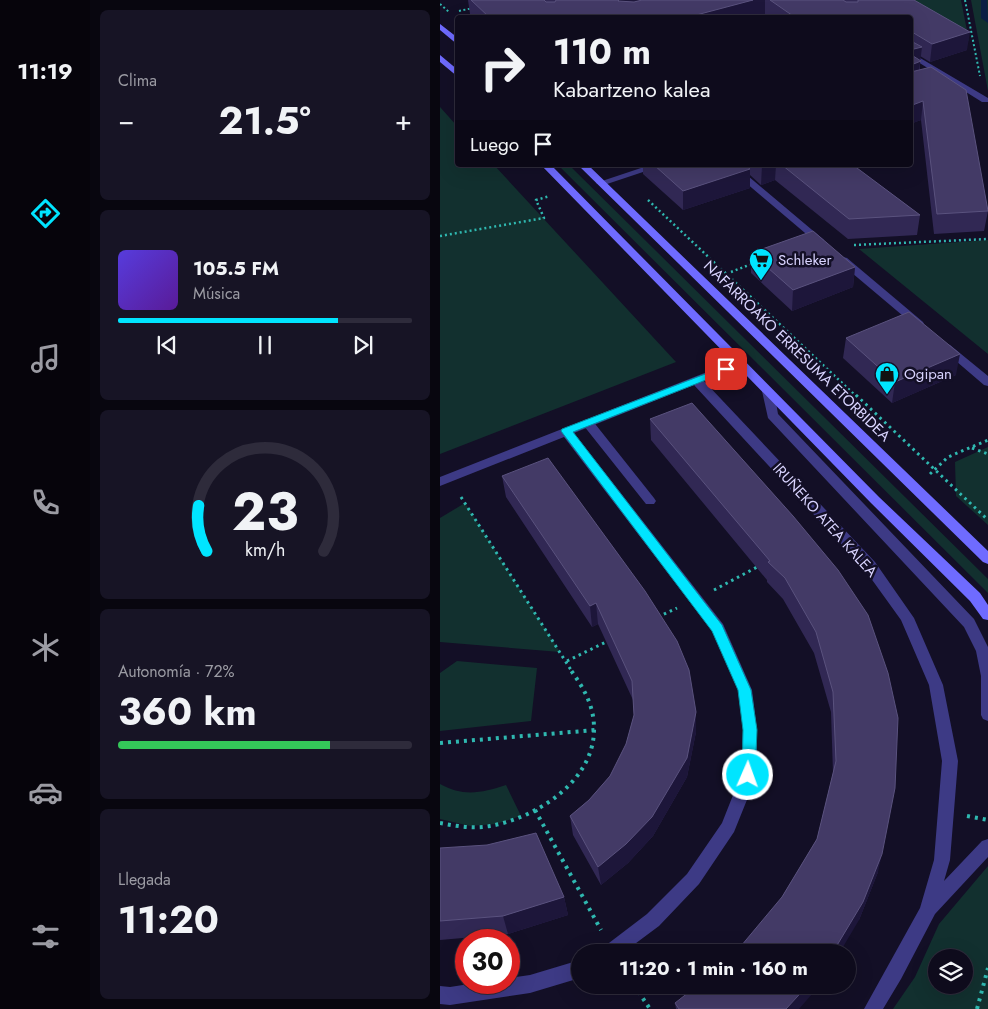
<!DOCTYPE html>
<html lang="es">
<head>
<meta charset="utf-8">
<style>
  body { margin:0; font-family:Jost,sans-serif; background:#171425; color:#f1f3f6; height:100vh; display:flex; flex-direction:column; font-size:19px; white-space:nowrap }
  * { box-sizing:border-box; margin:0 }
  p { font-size:16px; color:#9b9ba3 }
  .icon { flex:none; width:28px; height:28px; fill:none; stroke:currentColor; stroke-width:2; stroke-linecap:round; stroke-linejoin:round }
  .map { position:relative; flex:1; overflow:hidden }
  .sheet { display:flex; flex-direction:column; gap:10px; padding:10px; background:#08060f; width:350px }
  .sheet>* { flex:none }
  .top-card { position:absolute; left:15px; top:15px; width:458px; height:152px; border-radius:5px; box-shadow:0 5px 20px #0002,0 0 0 1px #2e2b3b; background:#0e0b1c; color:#f1f3f6; overflow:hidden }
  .fabs { position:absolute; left:488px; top:949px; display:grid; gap:10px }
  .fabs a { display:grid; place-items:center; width:45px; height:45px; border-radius:50%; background:#0e0b1c; box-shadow:0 5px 20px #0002,0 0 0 1px #2e2b3b; font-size:25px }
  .speed { position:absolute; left:15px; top:929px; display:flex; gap:10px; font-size:25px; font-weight:700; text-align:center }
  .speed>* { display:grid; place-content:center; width:65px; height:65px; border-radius:50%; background:#0e0b1c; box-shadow:0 5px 20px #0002,0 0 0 1px #2e2b3b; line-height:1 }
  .speed .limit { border:8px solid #d22; background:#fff; color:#111 }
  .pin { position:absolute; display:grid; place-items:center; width:42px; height:42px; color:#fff; margin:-21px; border-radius:10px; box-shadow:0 2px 8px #0006 }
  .me { position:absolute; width:55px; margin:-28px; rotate:2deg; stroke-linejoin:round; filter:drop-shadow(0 0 4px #0008) }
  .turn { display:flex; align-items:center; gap:18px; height:105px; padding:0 15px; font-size:22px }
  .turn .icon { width:65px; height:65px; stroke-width:2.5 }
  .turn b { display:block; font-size:35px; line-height:42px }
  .then { display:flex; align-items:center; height:48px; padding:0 15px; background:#0003; gap:10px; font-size:19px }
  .big { font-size:38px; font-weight:700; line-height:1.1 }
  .sheet .tile { flex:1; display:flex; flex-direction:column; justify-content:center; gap:8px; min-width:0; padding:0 18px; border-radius:8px; background:#171425 }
  .sheet .dial { align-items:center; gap:0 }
  .dial svg { height:130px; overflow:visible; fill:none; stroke:#2e2b3b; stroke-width:7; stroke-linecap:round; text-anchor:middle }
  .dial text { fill:#f1f3f6; stroke:none }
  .song { display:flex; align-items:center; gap:15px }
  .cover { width:60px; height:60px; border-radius:8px; background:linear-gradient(135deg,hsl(250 70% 55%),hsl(270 70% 35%)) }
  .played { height:5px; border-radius:2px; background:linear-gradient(90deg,#00e5ff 75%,#2e2b3b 75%) }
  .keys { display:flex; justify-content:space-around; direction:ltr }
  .heat { display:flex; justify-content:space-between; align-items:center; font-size:28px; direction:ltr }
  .charge { height:8px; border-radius:4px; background:linear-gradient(90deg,#34c759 72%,#2e2b3b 0) }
  .trip { position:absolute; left:131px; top:944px; width:285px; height:50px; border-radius:25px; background:#0e0b1c; box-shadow:0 5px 20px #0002,0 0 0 1px #2e2b3b; font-weight:700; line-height:50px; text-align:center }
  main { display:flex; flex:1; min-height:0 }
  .dock { display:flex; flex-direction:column; width:90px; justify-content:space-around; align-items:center; background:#06040b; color:#9b9ba3 }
  .dock .icon { width:35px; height:35px }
  .dock .selected { color:#00e5ff }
  .dock b { font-size:22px; color:#f1f3f6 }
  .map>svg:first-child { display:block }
  .green { fill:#12302f; fill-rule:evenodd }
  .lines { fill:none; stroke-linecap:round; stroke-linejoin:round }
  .stream { fill:#0a1f44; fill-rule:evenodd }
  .path-far3 { stroke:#2fb8b0; stroke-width:2; stroke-dasharray:2 2.5; stroke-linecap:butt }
  .path-far2 { stroke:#2fb8b0; stroke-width:2.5; stroke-dasharray:2 3; stroke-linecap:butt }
  .path-far1 { stroke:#2fb8b0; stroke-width:3; stroke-dasharray:2.5 4; stroke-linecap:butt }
  .path { stroke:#2fb8b0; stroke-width:4; stroke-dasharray:3 5; stroke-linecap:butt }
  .lane { fill:#3d3a85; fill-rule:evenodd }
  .street { fill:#3d3a85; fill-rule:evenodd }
  .secondary { fill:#6f6bff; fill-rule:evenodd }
  .wall { fill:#312854 }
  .shaded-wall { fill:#1d163a }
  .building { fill:#433a66; stroke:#5a527e }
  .route { fill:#00e5ff; stroke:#0095a6 }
  .labels { text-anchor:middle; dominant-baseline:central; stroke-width:5; stroke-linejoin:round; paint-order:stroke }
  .poi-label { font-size:15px; fill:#d9d4ff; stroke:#130f26; text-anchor:start }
  .street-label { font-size:15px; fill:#d9d4ff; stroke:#130f26 }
</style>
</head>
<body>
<main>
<nav class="dock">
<b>11:19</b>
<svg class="icon selected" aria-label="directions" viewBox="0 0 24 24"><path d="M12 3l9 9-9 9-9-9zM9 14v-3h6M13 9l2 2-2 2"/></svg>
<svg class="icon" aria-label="music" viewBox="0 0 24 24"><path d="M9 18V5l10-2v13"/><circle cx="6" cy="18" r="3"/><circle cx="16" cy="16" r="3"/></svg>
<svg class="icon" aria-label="phone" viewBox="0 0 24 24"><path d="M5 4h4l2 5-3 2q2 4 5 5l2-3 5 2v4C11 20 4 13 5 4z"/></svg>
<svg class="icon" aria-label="climate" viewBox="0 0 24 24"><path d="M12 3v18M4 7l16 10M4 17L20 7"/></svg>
<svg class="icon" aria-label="car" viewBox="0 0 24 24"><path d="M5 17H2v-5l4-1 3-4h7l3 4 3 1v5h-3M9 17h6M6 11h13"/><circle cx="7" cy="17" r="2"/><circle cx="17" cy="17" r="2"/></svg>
<svg class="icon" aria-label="filters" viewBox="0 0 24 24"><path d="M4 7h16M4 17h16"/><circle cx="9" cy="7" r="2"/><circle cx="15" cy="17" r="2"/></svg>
</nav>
<section class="sheet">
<div class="tile"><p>Clima</p>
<div class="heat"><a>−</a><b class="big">21.5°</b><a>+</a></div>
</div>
<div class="tile">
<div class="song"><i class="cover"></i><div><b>105.5 FM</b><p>Música</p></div></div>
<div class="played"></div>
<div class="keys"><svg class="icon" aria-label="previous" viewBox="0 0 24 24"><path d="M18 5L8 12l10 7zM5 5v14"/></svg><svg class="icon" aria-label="pause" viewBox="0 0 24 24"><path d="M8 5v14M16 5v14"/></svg><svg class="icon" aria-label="next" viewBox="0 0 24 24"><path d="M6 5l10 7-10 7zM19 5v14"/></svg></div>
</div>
<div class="tile dial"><svg viewBox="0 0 100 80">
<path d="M14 69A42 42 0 1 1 86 69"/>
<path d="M14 69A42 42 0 0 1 9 41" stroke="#00e5ff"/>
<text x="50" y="56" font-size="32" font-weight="700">23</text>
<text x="50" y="72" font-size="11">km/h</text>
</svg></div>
<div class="tile"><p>Autonomía · 72%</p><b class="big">360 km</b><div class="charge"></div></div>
<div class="tile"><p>Llegada</p><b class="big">11:20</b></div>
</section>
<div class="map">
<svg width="548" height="1009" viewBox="0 0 548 1009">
  <rect width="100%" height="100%" fill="#130f26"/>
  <path class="green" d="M462 0H521L529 41Z
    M531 0H548V91Z
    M0 107 17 126 18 165H54L236 362 0 454Z
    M118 165H129L548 579V593Z
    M548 240V354L419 249Z
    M548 447V525L516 496 515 462Z
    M25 503 120 652 0 642V518Z
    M17 661 97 668 91 721 0 731V673Z
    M0 784C23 797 42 793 66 785L81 816 56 824 30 826 0 819Z
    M548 866V1009H453L475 977 499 924ZM496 958H524V985H496Z"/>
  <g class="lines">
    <path class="stream" d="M541 0H547L548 23 541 18Z"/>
    <path class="path-far3" d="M525 0 540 76
      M0 4 9 12
      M19 11 33 8"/>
    <path class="path-far2" d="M208 200 417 397
      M0 236 104 218 96 200 110 196
      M414 245 548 239
      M291 272 314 263"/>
    <path class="path-far1" d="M416 395 548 520
      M532 448 548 454
      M490 474 508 457 548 440
      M21 497 131 670
      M274 590 319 566
      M218 617 237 608
      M127 661 170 640"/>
    <path class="path" d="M0 743 155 730
      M95 810 161 930
      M527 816 548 820
      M0 823C16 826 33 829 50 826 96 818 155 781 154 728 154 705 143 687 130 669
      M194 985 210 1009
      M537 1009 548 968"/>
    <path class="lane" d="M328 387 334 391 338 414 534 619 548 647V721L543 719 541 715V676L536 651 524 627 328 418 322 391Z
      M148 419 152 420 214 498 216 501 214 504H206L144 426 142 423 144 420Z"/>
    <path class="street" d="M470 52 548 98V102H542L470 57Z
      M210 165H224L161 186 156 183Z
      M285 165H295L384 240V244H378Z
      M403 257 407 258 483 322 484 324 483 326H475L399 262V258Z
      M506 344 510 345 548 376V386L544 385 502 349 501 347Z
      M300 359 306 363 304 365 264 381 435 562 474 618 503 685 518 761 510 860 504 881 542 841 548 839V857L495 914 461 979 443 1009H424L480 908 494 860 502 761 489 685 461 620 425 570 254 385 134 433 283 624 312 690 317 730V775L294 832 259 884 219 926 184 952H163L165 946 207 914 247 874 282 823 301 775 303 730 298 690 272 631 124 437 0 486V477Z
      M140 960V978L90 993 10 1005 0 1004V986L10 987 42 982H69V978L90 975Z"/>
    <path class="secondary" d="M0 24 18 38V45L0 30Z
      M0 55 18 70V77L0 62Z
      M101 165H111L439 497 540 593 548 605V620L543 619 530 601 431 503Z
      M138 165H148L548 551V564L543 562Z"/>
  </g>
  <path class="wall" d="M28 0H474L527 50 490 62 480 56V70L548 211 544 231 494 234 481 120 470 124V18H329L325 14 313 18H34L30 14Z
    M194 165H413L480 215 477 235 408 239 335 180 321 185 310 175V188L243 210 203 174V165L197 168Z
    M311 253 415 267 413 287 352 311 311 273Z
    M406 338 516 375 452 403 403 358Z
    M210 419 353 516 438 872 419 920 342 897 377 839 393 773 391 712 374 653 343 599 327 582V580L211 440Z
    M62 476 256 732 247 777 213 836 188 863 161 885 133 835 130 816 149 800 170 776 186 744 194 715 193 700 158 624 152 627 66 497Z
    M0 848 124 897 128 915 68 934 0 940Z
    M235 1003 359 1009H236Z"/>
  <path class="shaded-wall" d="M179 0H236L180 16Z
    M313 0H325V14L313 18H245Z
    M530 32 527 50 490 62 492 44Z
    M482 47 478 79 470 82V50Z
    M483 101 481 120 470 124V106Z
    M196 165H203L197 168Z
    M322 165H336L335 180 321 185Z
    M310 169V188L243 210V191Z
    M415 267 413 287 352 311 353 290Z
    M520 354 516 375 452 403 455 382Z
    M156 603 158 624 152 627 150 606Z
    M256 712V732L247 777 213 836 188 863 161 885 158 867Z
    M442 854 438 872 419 920 400 952H393Z
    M124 897 128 915 68 934 63 916Z
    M368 985H380L359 1009H346Z"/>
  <path class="building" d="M31 0H104L106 2H115L116 0H179L178 1 194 2 202 0H313L245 18H50Z
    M330 0H403L406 2H418V0H474L530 32 492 44 472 32 471 41 482 47 470 50V18H356Z
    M470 54 481 61 471 65V72L491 67 526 90 548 211 497 214 483 101 470 106Z
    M214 165H305L310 169 243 191Z
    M342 165H413L480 215 409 219Z
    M373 231 415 267 353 290 311 253Z
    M469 312 520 354 455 382 406 338Z
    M252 403 353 516 398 570 428 615 448 673 458 718 455 788 442 854 423 902 393 952H296L342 897 377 839 396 761 393 692 376 632 345 578 328 562 330 561 210 419Z
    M108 458 205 591 237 641 249 670 256 712 247 758 212 817 186 844 158 867 130 816 149 800 170 776 186 744 194 715 192 681 156 603 150 606 62 476Z
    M96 833 124 897 63 916 0 921V848L47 845Z
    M258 985H368L346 1009H239L235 1003Z"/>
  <path class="route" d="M286 366 291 369 289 371 133 432 282 625 311 690 317 730 315 775 313 780 308 781 304 780 302 775 303 730 298 690 272 631 121 431 122 429Z"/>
  <defs>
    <g id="supermarket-pin" transform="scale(1.25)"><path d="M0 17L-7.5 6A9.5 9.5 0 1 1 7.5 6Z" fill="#00e5ff" stroke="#130f26"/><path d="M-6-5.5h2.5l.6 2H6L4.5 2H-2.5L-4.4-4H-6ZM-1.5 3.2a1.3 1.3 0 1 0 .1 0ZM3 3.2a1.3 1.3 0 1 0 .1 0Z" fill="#111"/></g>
    <g id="shop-pin" transform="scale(1.25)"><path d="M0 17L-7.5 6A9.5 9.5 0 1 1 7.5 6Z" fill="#00e5ff" stroke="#130f26"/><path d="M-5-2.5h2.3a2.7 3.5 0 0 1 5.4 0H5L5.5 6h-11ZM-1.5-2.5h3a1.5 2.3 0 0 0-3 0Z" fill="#111"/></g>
  </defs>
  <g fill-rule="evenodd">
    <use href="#supermarket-pin" x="321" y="260"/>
    <use href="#shop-pin" x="447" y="374"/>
  </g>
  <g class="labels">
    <g class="poi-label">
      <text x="338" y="260">Schleker</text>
      <text x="464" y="374">Ogipan</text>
    </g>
    <g class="street-label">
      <text transform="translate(357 351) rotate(44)">NAFARROAKO ERRESUMA ETORBIDEA</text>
      <text transform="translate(385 520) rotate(48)">IRUÑEKO ATEA KALEA</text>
    </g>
  </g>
</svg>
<div class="fabs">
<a><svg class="icon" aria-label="layers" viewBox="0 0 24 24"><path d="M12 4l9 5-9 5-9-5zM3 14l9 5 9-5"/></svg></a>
</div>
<div class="speed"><div class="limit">30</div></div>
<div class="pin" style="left:286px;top:369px;background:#d93025"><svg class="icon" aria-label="arrive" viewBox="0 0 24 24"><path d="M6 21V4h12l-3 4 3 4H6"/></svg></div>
<svg class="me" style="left:308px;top:775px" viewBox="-20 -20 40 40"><circle r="17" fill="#00e5ff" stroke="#fff" stroke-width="3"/><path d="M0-11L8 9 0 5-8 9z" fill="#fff"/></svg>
<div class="trip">11:20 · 1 min · 160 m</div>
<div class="top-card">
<div class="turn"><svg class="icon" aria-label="right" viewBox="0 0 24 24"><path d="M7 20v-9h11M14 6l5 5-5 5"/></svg><div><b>110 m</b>Kabartzeno kalea</div></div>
<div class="then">Luego<svg class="icon" aria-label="arrive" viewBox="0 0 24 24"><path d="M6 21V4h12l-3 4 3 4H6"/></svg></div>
</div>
</div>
</main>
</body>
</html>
